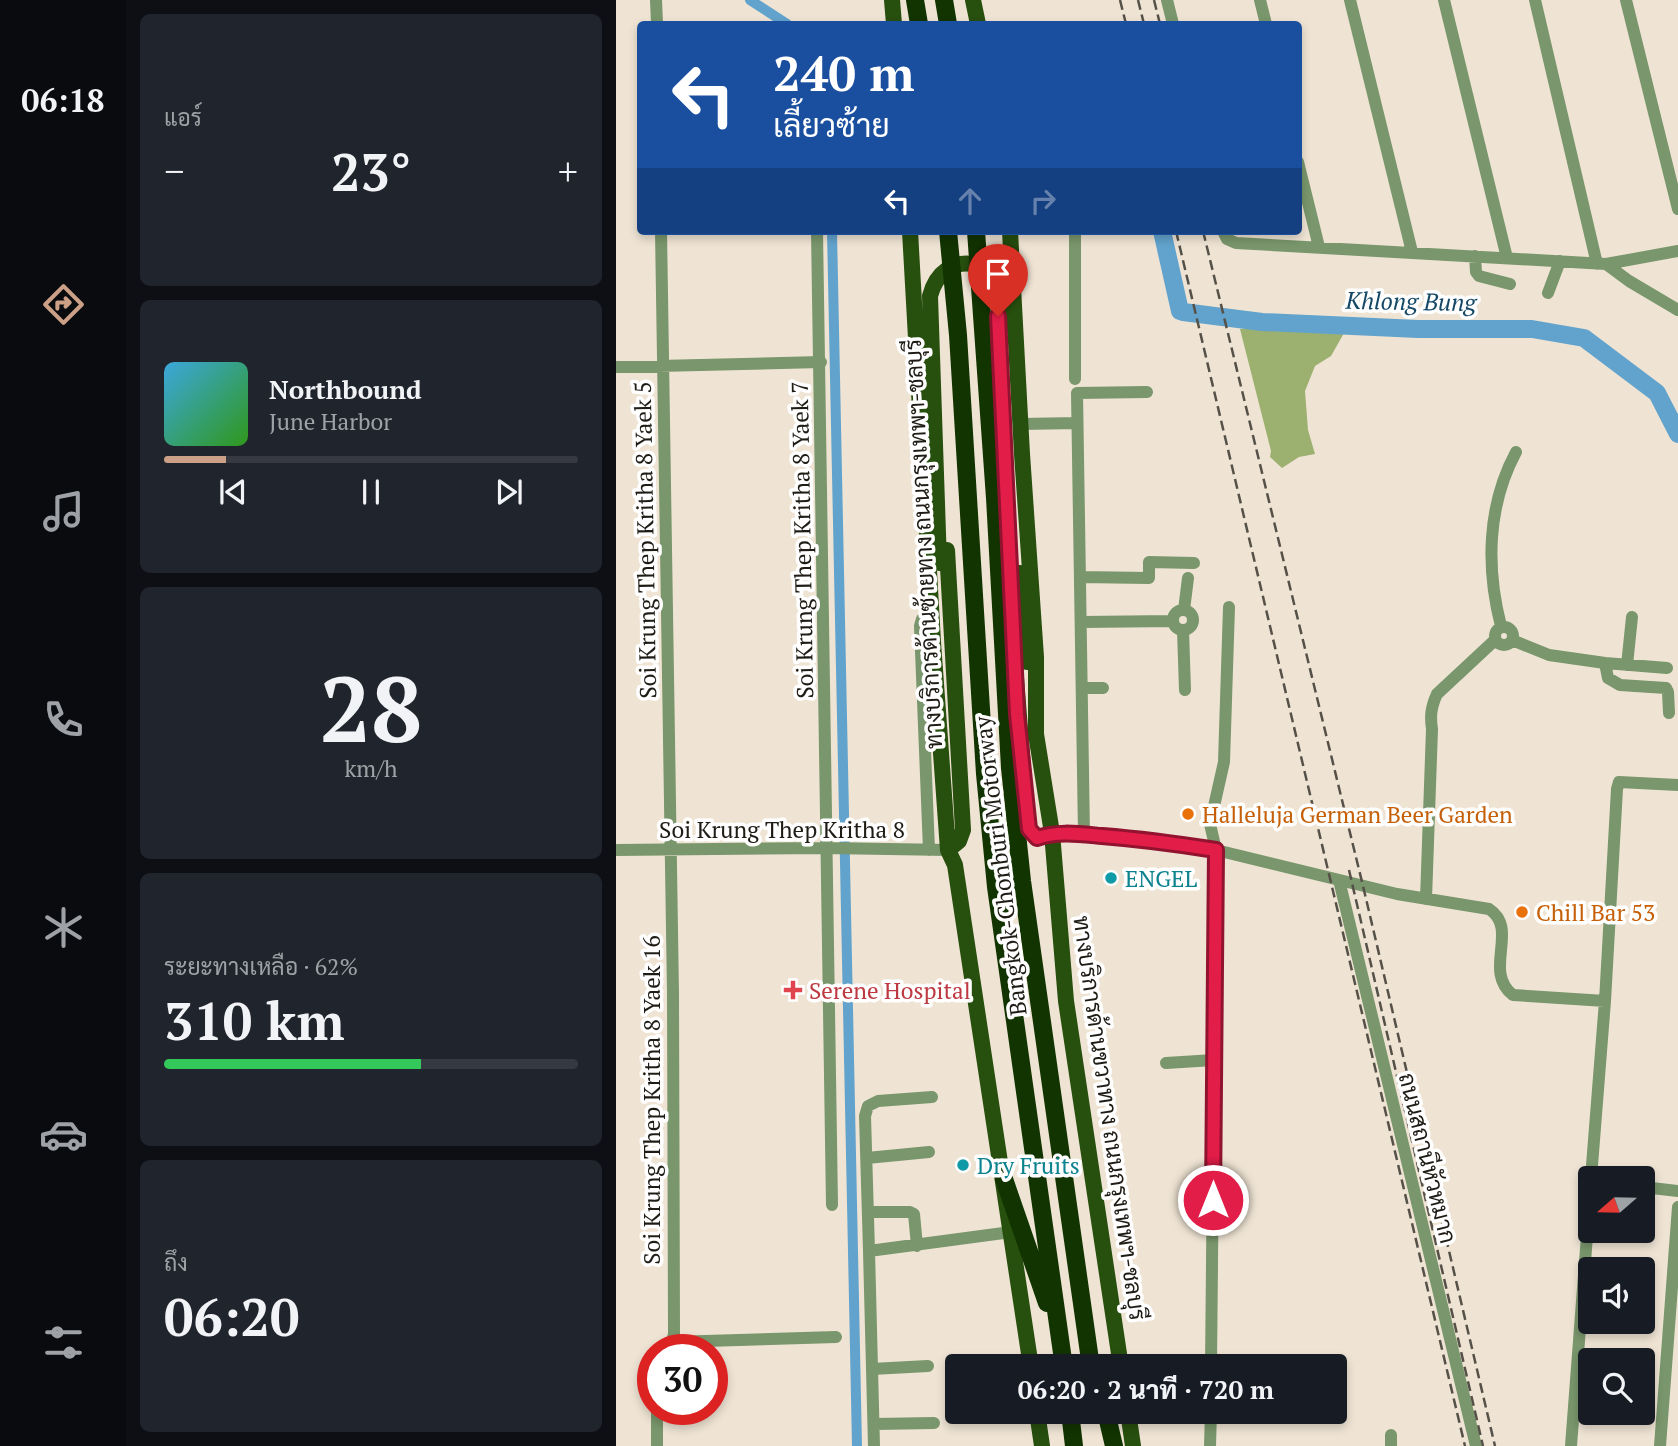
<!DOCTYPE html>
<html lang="th">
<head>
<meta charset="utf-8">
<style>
  body { margin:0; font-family:"PT Serif",Sarabun,serif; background:#20242c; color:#f1f3f6; height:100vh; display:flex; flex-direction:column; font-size:26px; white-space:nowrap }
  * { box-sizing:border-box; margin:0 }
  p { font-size:23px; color:#9ea1a6 }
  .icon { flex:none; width:38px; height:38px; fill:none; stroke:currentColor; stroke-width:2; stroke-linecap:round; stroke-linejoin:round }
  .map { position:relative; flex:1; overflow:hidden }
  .details { display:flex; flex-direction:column; gap:14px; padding:14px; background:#0d0f14; width:490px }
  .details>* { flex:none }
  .banner { position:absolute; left:21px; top:21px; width:665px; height:214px; border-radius:7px; box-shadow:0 4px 10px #0003; background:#1a4fa0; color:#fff; overflow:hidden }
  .needle { width:46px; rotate:250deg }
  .tools { position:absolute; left:962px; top:1166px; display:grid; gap:14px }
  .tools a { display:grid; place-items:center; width:77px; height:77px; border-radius:7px; background:#171b24; box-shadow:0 4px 10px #0003; font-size:35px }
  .speed { position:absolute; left:21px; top:1334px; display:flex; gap:14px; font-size:35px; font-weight:700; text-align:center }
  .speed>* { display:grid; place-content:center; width:91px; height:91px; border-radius:50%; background:#171b24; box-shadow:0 4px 10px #0003; line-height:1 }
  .speed .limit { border:10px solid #d22; background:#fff; color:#111 }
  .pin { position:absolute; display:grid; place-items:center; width:60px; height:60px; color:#fff; margin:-72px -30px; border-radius:50% 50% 50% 0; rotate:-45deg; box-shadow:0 0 7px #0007 }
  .pin .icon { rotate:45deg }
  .me { position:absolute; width:77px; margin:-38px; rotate:0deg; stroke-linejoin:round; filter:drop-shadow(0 0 5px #0008) }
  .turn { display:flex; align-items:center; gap:24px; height:147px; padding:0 21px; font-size:32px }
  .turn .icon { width:91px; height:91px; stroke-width:2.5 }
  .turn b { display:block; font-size:49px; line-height:60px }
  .lanes { display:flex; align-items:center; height:66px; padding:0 21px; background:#0003; justify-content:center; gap:35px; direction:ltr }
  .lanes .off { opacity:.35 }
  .big { font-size:52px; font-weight:800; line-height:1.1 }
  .details .tile { flex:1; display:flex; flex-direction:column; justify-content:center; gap:10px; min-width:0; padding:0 24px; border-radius:10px; background:#20242c }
  .details .dial { align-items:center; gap:0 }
  .dial b { font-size:91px; line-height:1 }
  .song { display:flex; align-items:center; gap:21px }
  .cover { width:84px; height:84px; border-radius:10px; background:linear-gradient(135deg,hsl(200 70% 55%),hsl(110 70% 35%)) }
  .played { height:7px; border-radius:4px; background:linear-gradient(90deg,#cba087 15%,#363941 15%) }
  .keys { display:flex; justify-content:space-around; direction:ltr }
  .heat { display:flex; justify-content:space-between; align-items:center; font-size:38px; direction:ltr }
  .charge { height:10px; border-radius:5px; background:linear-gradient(90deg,#34c759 62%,#363941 0) }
  .trip { position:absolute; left:329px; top:1354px; width:402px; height:70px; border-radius:7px; background:#171b24; box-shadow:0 4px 10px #0003; font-weight:800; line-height:70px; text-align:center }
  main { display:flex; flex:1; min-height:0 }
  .menu { display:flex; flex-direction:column; width:126px; justify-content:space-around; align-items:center; background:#090b0e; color:#9ea1a6 }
  .menu .icon { width:49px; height:49px }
  .menu .active { color:#cba087 }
  .menu b { font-size:32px; color:#f1f3f6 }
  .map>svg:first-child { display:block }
  .forest { fill:#9cb06f }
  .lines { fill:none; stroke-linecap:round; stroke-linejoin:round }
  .canal { stroke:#62a3cd; stroke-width:10 }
  .river { stroke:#62a3cd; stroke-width:18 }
  .minor { stroke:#79966c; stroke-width:12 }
  .major { stroke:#274f0e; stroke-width:16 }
  .highway { stroke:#123400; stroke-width:18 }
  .rail { stroke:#565148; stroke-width:2.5; stroke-dasharray:10 5; stroke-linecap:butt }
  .route-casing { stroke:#92132f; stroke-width:18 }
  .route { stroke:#e11d48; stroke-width:12 }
  .food-dot { fill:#e8710a; stroke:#fff; stroke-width:2.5 }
  .culture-dot { fill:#0f9aa8; stroke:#fff; stroke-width:2.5 }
  .health-dot { fill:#e0444e; stroke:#fff; stroke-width:2.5 }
  .labels { text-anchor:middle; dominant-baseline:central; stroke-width:7; stroke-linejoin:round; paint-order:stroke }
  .street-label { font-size:23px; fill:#1f1c16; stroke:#fff }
  .food-label { font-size:23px; fill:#c56008; stroke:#fff; text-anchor:start }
  .culture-label { font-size:23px; fill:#0d838f; stroke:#fff; text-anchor:start }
  .health-label { font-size:23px; fill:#be3a42; stroke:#fff; text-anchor:start }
  .water-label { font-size:24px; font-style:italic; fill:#154866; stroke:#fff }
</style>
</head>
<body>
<main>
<nav class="menu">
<b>06:18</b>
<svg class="icon active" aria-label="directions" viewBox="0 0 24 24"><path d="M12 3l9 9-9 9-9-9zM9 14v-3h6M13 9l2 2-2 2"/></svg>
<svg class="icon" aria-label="music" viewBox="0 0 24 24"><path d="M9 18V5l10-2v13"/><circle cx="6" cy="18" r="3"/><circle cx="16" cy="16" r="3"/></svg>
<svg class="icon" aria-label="phone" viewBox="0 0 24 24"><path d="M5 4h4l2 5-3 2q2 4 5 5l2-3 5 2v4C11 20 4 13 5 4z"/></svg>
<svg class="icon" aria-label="climate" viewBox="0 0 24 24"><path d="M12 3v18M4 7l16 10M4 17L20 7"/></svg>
<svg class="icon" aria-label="car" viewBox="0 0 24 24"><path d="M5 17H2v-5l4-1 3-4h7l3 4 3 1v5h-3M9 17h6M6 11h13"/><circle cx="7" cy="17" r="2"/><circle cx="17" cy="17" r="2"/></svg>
<svg class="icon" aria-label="filters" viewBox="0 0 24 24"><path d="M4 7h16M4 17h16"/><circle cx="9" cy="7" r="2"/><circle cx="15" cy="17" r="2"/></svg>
</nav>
<section class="details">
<div class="tile"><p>แอร์</p>
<div class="heat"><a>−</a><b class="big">23°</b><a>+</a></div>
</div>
<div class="tile">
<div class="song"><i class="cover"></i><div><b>Northbound</b><p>June Harbor</p></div></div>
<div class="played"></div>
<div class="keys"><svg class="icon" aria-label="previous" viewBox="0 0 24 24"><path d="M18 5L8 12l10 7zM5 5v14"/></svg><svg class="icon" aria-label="pause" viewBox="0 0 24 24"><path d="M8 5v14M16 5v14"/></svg><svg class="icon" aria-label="next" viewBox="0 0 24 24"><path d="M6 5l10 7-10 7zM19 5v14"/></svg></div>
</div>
<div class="tile dial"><b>28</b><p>km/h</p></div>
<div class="tile"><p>ระยะทางเหลือ · 62%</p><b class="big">310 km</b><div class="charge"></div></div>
<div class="tile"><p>ถึง</p><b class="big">06:20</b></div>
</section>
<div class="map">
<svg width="1062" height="1446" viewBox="0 0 1062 1446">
  <rect width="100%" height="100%" fill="#efe4d4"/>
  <path class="forest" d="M732 326 715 356 699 366 689 391 692 430 699 454 683 457 666 468 654 457 655 451 624 329Z"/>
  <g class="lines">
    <path class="canal" d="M134 0 171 24
      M216 231 241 1446"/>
    <path class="river" d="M546 231 564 311 567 312 646 322 802 329H916L968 338 1041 393 1062 434"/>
    <path class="minor" d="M40 0 41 24
      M551 0 557 24
      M644 0 650 24
      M734 0 796 252
      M828 0 891 258
      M919 0 981 264
      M1010 0 1062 209
      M682 162 703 247
      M45 231 57 993 58 1334 54 1349
      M201 231 216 1205
      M459 231V379
      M607 231 611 239 620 243 990 264 1062 251
      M859 256 860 272 863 276 894 284
      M990 264 1013 281 1062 310
      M932 293 944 261
      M0 367 205 362
      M405 424 461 423
      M464 577 533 578V562L578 563
      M568 610 572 578
      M557 620a10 10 0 1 1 20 0a10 10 0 1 1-20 0Z
      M465 622 557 621
      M885 626C870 568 871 506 900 452
      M879 636a9 9 0 1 1 18 0a9 9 0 1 1-18 0Z
      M567 630 569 690
      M896 640 933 655 989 663 992 678 1004 685 1050 688 1052 692 1053 713
      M989 663 1051 668
      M1011 665 1016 617
      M466 688H487
      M436 833 523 838 600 850 781 894 873 909C904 929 866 971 897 995L989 1001
      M468 835 461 393 531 392
      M0 850 212 848 332 850
      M313 850 304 626 306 619 315 614
      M723 880 860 1446
      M810 899 816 729C814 716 815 707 821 694L879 640
      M550 1063 598 1060
      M251 1158 313 1152
      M975 1178 989 1001 1001 789 1003 782 1062 785
      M1027 1187 1062 1191
      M252 1212H294L298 1214 301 1246
      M253 1251 249 1116 252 1106 262 1101 316 1097
      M56 1342 220 1337
      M595 1367 600 850 594 824 608 762 613 607
      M256 1369 312 1366
      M258 1424 318 1423
      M775 1435V1446
      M41 1446V1409
      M258 1446 253 1251 395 1232
      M594 1446 595 1412
      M955 1446 975 1183
      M1044 1446 1062 1207"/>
    <path class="major" d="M276 0 278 24
      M357 0 362 24
      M294 231 317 642 332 850 339 865 415 1367
      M394 231 406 454 420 657V734L436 833 450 1001 505 1367
      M384 294 383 345 394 589
      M331 550 347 830 343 841 332 850
      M323 563 314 296C327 246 387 257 391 306
      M404 573 411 662
      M396 626 411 819 413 829 421 838 436 833
      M421 1412 426 1446
      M512 1412 517 1446"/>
    <path class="highway" d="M299 0 303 24
      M328 0 332 24
      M332 231 342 335 369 774 380 887 448 1367
      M360 231 379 498 394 768 406 881 475 1367
      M388 1179 431 1303
      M454 1412 458 1446
      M490 1412 498 1446"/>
    <path class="rail" d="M504 0 510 24
      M522 0 528 24
      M538 0 544 24
      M560 231 849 1446
      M587 231 747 886 879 1446
      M733 870 867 1446"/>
  </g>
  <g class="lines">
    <g class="route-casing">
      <path id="route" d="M382 316 401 714 413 829 421 838C442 831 463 834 486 836 524 839 562 844 600 850L597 1200"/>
    </g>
    <use href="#route" class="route"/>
  </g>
  <g class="food-dot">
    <circle cx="572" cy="814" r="7"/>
    <circle cx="906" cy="912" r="7"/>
  </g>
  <g class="culture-dot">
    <circle cx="495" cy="878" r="7"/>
    <circle cx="347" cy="1165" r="7"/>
  </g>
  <path class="health-dot" d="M173.5 979.5h7v7h7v7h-7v7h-7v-7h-7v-7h7z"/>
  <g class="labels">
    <g class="street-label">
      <text transform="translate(29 540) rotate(-91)">Soi Krung Thep Kritha 8 Yaek 5</text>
      <text transform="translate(186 540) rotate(-91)">Soi Krung Thep Kritha 8 Yaek 7</text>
      <text transform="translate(307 544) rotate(-93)">ทางบริการด้านซ้ายทาง ถนนกรุงเทพฯ-ชลบุรี</text>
      <text x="166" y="829">Soi Krung Thep Kritha 8</text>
      <text transform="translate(384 866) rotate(-97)">Bangkok-Chonburi Motorway</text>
      <text transform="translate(35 1100) rotate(-90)">Soi Krung Thep Kritha 8 Yaek 16</text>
      <text transform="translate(494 1118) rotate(82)">ทางบริการด้านขวาทาง ถนนกรุงเทพฯ-ชลบุรี</text>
      <text transform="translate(812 1158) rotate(76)">ถนนสถานีหัวหมาก</text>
    </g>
    <g class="food-label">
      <text x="586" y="814">Halleluja German Beer Garden</text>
      <text x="920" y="912">Chill Bar 53</text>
    </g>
    <g class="culture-label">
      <text x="509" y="878">ENGEL</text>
      <text x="361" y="1165">Dry Fruits</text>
    </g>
    <g class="health-label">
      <text x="193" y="990">Serene Hospital</text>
    </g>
    <g class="water-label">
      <text transform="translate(795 301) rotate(1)">Khlong Bung</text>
    </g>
  </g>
</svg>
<div class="tools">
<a><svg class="needle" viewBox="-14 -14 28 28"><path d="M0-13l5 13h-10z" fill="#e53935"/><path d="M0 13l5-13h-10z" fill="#9ea1a6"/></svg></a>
<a><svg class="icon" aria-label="sound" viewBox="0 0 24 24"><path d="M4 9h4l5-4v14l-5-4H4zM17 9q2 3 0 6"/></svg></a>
<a><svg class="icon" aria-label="search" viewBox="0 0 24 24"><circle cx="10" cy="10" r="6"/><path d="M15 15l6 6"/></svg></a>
</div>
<div class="speed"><div class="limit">30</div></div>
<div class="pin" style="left:382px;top:316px;background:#d93025"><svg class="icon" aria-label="arrive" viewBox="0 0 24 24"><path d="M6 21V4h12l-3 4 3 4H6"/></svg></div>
<svg class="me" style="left:597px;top:1200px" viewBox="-20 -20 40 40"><circle r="17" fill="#e11d48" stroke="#fff" stroke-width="3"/><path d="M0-11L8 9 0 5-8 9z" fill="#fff"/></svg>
<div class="trip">06:20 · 2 นาที · 720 m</div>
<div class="banner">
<div class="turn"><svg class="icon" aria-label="left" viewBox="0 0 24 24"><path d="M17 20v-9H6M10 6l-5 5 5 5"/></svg><div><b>240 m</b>เลี้ยวซ้าย</div></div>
<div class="lanes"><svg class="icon" aria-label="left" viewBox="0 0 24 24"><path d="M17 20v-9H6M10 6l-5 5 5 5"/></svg><svg class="icon off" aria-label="ahead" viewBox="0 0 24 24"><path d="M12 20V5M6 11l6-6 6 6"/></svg><svg class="icon off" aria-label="right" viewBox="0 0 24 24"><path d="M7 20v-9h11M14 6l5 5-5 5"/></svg></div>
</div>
</div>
</main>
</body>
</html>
